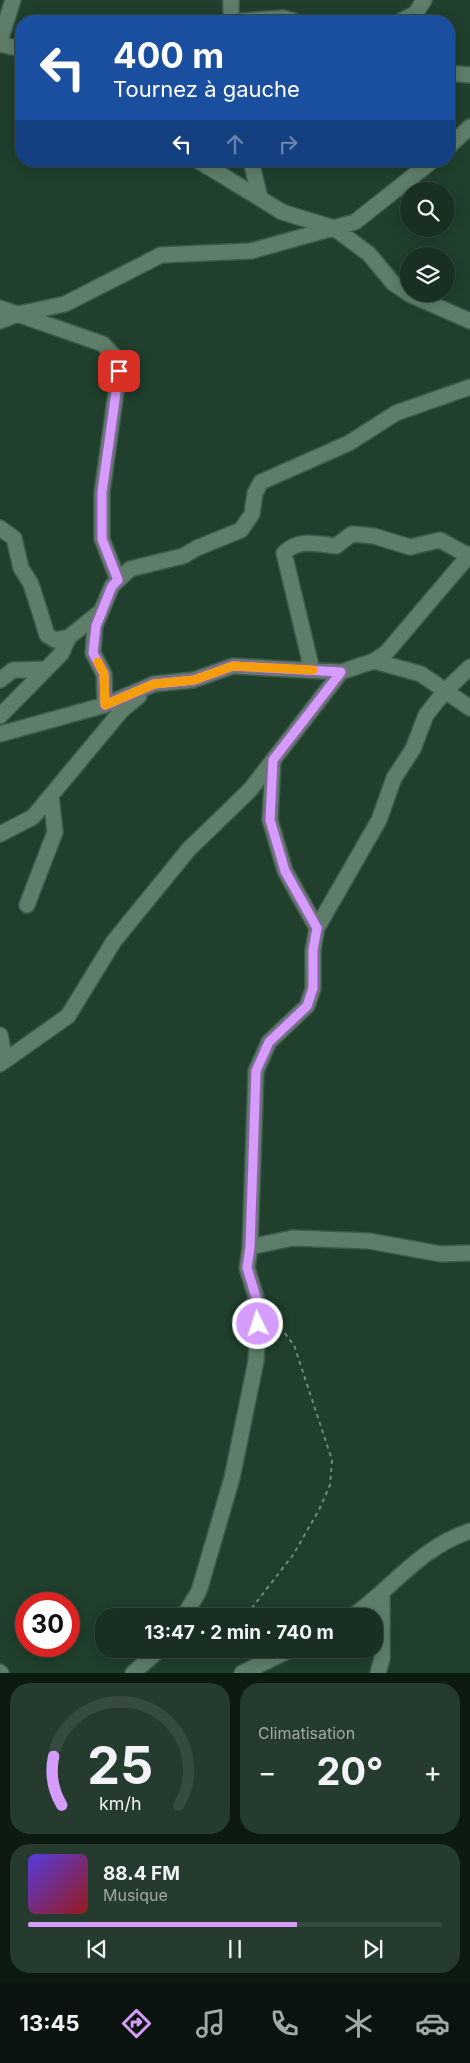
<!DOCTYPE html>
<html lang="fr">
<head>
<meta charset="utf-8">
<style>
  body { margin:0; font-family:Inter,sans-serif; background:#253b2e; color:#f1f3f6; height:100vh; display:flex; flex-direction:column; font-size:19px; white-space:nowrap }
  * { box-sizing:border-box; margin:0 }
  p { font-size:16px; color:#9fa9a5 }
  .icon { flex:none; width:28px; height:28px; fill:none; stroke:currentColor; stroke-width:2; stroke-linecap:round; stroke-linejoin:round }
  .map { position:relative; height:1673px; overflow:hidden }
  .details { display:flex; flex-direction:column; gap:10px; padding:10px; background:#0d1a12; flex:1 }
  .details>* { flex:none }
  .top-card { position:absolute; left:15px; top:15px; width:440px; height:152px; border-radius:20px; box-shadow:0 2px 12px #0003,0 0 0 1px #364a3f; background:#1a4fa0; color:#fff; overflow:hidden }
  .tools { position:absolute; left:400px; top:182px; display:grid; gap:10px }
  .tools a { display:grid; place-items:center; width:55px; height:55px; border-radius:50%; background:#182f21; box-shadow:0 2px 12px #0003,0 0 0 1px #364a3f; font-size:25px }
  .speed { position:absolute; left:15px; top:1592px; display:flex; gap:10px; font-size:25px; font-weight:700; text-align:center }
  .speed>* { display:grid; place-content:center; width:65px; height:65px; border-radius:50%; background:#182f21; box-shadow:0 2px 12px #0003,0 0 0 1px #364a3f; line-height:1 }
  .speed .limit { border:8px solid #d22; background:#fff; color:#111 }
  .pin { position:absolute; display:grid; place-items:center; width:42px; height:42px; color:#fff; margin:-21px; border-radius:10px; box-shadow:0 2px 8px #0006 }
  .me { position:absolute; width:55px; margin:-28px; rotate:356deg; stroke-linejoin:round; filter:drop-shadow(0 0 4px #0008) }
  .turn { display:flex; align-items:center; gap:18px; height:105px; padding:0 15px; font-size:22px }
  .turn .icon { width:65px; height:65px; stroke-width:2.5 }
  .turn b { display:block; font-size:35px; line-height:42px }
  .lanes { display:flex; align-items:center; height:48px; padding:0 15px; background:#0003; justify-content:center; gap:25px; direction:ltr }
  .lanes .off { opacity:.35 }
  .big { font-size:38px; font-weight:700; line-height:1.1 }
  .details .widget { flex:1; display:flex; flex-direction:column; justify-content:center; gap:8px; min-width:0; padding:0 18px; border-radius:20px; background:#253b2e }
  .details .dial { align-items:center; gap:0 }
  .dial svg { height:130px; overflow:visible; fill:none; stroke:#364a3f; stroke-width:7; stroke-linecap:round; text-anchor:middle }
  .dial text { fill:#f1f3f6; stroke:none }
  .song { display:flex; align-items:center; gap:15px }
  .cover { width:60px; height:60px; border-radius:8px; background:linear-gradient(135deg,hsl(250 70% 55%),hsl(0 70% 35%)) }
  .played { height:5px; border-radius:2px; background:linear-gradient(90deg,#d59cfb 65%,#364a3f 65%) }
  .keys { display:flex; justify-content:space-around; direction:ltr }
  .heat { display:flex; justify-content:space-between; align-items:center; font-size:28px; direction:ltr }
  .details .tiles { flex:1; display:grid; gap:10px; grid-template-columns:1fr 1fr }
  .widget:last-child { grid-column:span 2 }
  .trip { position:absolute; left:95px; top:1608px; width:288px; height:50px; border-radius:20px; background:#182f21; box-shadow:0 2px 12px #0003,0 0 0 1px #364a3f; font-weight:700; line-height:50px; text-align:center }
  .menu { display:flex; height:80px; justify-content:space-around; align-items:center; background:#0a130d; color:#9fa9a5 }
  .menu .icon { width:35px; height:35px }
  .menu .selected { color:#d59cfb }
  .menu b { font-size:22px; color:#f1f3f6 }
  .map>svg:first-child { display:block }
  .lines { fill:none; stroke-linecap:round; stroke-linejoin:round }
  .minor-casing { stroke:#3e5a4a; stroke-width:18 }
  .path { stroke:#718a7a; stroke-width:2; stroke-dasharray:4 4; stroke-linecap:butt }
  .minor { stroke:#5e7e69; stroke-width:15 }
  .route-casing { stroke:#8a65a3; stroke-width:12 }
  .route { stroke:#d59cfb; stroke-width:9 }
  .slow { stroke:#f59e0b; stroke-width:9 }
</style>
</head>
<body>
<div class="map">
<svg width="470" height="1673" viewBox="0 0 470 1673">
  <rect width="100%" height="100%" fill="#203f2c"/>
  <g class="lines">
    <g class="minor-casing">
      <path id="minor" d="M231 21V0
        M241 21 283 18 294 21
        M401 21 416 13 424 0
        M0 41 13 0
        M0 44 21 49
        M449 73 470 75
        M449 146 470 127
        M199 161 282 212 334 228 369 254 393 283 411 295 470 321
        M251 161 260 198
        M0 308 103 344 114 356 119 371 102 492V539L118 580
        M0 321 18 314 65 304 161 255 251 251 355 222 432 161
        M0 528 14 538 21 568 31 584 47 635 55 640 69 637
        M374 661 421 674 470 708
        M312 670 284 553C299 538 317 544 336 546L352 534 374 536 410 547 440 540 469 556
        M0 680 13 670 46 669
        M105 705 104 674 93 653 95 626 112 586 130 569 183 556 197 548 241 530 252 514 255 493 261 482 349 443 396 413 470 387
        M0 716 61 654 69 637 100 612
        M0 734 105 705 154 684 193 680 233 666 341 672
        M273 760 270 820 285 871 317 928
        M0 834 33 817 122 710 139 696
        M27 905 55 832 51 796
        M0 1035 5 1060
        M0 1064 68 1016 114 941 189 849 250 790 341 672 374 661 386 653 470 554
        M250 1247 293 1238 369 1241 441 1254 470 1253
        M184 1616 199 1591 232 1478 256 1361 258 1324 256 1297 247 1268 250 1247 256 1071 269 1042 307 1006 313 989V950L317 928 379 820 394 778 413 749 426 715 445 691 470 667
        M353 1616C393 1587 421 1547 470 1531
        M0 1672 1 1673
        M133 1673 160 1649
        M242 1673 292 1649
        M378 1673 382 1659V1592"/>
    </g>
    <path class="path" d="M229 1616 251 1609 293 1555 319 1510 330 1485 332 1460 294 1345 271 1316"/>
    <use href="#minor" class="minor"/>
  </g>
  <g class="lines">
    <g class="route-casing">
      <path id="route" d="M119 371 102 492V539L118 580 112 586 96 626 93 653 104 674 105 705 154 684 194 680 233 666 341 672 273 760 270 820 285 871 317 928 313 950V988L307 1006 269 1042 256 1071 250 1247 247 1268 256 1297 258 1324"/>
    </g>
    <use href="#route" class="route"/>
    <path class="slow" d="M98 662 104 674 105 705 154 684 194 680 233 666 313 670"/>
  </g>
</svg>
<div class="tools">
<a><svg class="icon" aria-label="search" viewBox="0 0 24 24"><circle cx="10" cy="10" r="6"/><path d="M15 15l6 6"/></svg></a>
<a><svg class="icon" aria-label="layers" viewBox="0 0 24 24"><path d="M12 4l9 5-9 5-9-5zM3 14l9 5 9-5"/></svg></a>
</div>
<div class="speed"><div class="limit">30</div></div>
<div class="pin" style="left:119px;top:371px;background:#d93025"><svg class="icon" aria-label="arrive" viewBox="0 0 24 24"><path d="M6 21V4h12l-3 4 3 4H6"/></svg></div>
<svg class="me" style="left:258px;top:1324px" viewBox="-20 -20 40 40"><circle r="17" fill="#d59cfb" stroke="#fff" stroke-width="3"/><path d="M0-11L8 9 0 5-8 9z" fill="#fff"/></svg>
<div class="trip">13:47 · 2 min · 740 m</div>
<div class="top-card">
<div class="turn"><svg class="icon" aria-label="left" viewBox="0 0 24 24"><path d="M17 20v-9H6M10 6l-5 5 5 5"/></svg><div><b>400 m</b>Tournez à gauche</div></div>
<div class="lanes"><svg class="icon" aria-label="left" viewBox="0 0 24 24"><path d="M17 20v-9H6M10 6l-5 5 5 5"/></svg><svg class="icon off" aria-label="ahead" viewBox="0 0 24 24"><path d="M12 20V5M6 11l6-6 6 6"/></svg><svg class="icon off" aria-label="right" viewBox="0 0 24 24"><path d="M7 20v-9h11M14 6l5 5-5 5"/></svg></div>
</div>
</div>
<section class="details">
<div class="tiles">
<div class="widget dial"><svg viewBox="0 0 100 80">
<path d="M14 69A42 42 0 1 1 86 69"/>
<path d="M14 69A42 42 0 0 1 9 39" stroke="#d59cfb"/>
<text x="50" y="56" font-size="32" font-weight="700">25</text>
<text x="50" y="72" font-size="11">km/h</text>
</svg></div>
<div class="widget"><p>Climatisation</p>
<div class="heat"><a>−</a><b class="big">20°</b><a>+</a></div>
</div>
<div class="widget">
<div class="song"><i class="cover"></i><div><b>88.4 FM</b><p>Musique</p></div></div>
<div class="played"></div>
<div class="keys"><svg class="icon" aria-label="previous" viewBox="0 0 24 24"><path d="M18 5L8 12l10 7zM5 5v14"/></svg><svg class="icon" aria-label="pause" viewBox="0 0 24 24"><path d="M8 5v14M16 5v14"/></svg><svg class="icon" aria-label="next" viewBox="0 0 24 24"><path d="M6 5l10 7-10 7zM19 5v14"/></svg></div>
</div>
</div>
</section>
<nav class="menu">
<b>13:45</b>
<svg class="icon selected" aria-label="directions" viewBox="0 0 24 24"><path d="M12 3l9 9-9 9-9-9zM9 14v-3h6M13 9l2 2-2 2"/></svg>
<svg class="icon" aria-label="music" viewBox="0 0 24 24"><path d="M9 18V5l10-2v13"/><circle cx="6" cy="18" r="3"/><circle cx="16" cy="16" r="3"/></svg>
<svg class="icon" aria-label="phone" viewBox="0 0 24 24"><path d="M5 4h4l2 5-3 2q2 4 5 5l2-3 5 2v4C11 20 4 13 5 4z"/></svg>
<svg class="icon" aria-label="climate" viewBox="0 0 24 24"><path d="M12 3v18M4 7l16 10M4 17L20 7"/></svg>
<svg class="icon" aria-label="car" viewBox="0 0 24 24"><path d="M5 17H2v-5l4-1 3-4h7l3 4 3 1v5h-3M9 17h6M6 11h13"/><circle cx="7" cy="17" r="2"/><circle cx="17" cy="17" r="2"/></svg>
</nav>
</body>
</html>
